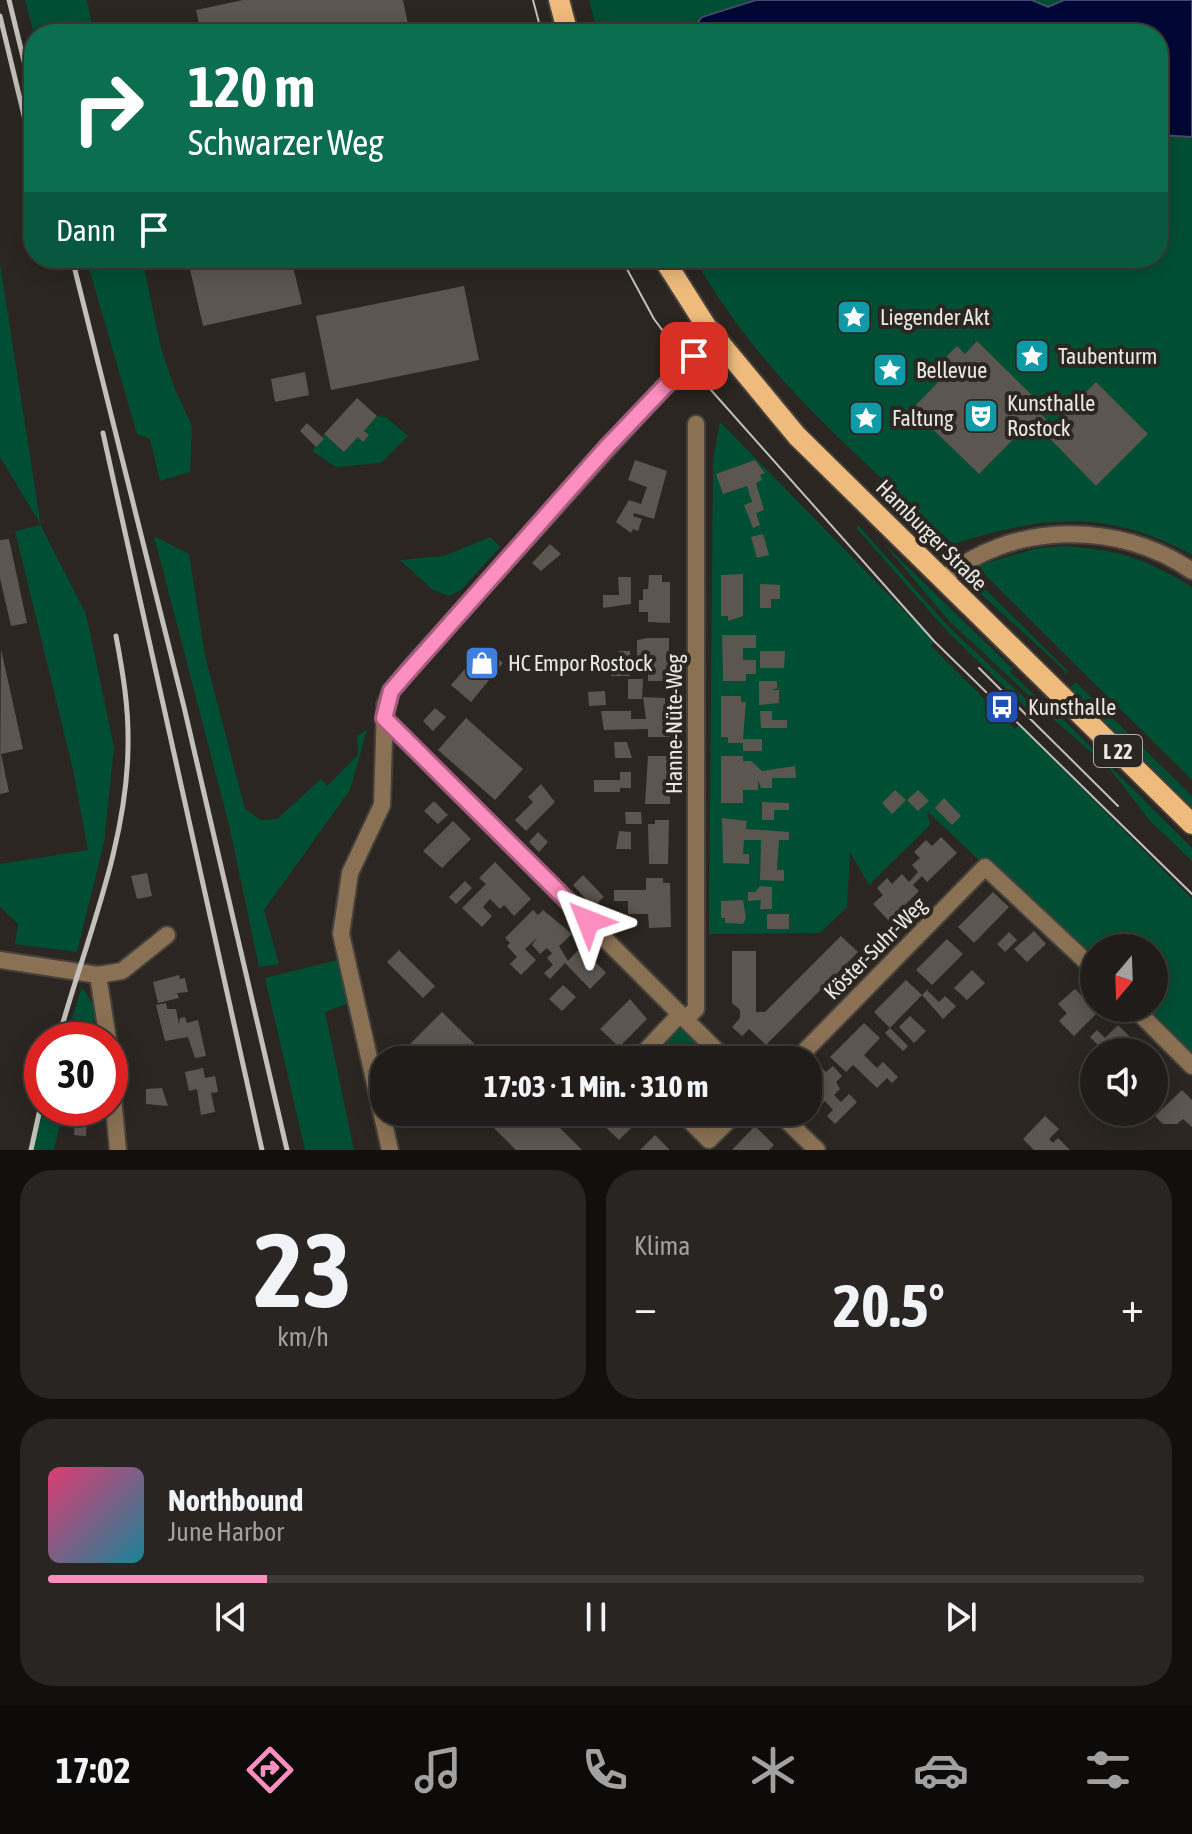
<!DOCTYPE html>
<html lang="de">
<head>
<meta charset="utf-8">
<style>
  body { margin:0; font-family:"Asap Condensed",sans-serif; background:#282522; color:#f1f3f6; height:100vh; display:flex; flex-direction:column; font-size:30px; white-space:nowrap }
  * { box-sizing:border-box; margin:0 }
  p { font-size:26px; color:#a2a1a2 }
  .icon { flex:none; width:44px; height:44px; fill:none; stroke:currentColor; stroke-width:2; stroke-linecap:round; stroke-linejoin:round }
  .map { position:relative; height:1150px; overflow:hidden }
  .drawer { display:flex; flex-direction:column; gap:20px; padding:20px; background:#120f0e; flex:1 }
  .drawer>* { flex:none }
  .guide { position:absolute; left:24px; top:24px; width:1144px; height:244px; border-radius:32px; box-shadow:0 4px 20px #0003,0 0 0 2px #3d3a38; background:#0b6e4f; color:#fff; overflow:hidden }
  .needle { width:52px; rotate:199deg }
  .buttons { position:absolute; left:1080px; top:934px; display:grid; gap:16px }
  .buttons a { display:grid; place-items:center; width:88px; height:88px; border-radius:50%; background:#201c19; box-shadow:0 4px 20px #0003,0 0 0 2px #3d3a38; font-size:40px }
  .speed { position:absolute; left:24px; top:1022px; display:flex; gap:16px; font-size:40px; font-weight:700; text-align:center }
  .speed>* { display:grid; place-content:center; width:104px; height:104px; border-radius:50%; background:#201c19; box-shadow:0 4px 20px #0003,0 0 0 2px #3d3a38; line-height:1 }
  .speed .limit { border:12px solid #d22; background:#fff; color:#111 }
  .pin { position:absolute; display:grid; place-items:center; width:68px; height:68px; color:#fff; margin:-34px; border-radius:16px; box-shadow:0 4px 12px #0006 }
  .me { position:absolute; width:88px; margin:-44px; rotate:315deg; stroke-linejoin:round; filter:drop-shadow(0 0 6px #0008) }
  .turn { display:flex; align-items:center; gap:28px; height:168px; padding:0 32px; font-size:36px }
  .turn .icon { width:104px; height:104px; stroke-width:2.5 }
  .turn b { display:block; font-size:56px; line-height:68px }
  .then { display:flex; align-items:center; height:76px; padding:0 32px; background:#0003; gap:16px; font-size:30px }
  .big { font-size:60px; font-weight:700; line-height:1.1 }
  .drawer .widget { flex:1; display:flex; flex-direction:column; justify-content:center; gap:12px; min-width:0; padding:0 28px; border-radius:32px; background:#282522 }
  .drawer .dial { align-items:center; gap:0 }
  .dial b { font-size:104px; line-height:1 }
  .song { display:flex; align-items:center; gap:24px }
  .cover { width:96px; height:96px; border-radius:12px; background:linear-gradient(135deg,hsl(340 70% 55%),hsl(190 70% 35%)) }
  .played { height:8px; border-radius:4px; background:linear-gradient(90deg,#fd8ec0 20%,#3d3a38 20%) }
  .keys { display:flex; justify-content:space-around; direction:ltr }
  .heat { display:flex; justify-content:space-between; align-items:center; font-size:44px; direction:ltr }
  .drawer .tiles { flex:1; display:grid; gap:20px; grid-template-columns:1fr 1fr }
  .widget:last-child { grid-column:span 2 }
  .trip { position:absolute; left:370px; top:1046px; width:452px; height:80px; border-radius:32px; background:#201c19; box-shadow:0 4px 20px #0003,0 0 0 2px #3d3a38; font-weight:700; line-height:80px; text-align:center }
  .menu { display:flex; height:128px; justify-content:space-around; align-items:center; background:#0d0b0a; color:#a2a1a2 }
  .menu .icon { width:56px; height:56px }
  .menu .current { color:#fd8ec0 }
  .menu b { font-size:36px; color:#f1f3f6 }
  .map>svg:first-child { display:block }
  .green { fill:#004f34 }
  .water { fill:#000735; stroke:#464a6a; stroke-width:2 }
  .building { fill:#5c5651 }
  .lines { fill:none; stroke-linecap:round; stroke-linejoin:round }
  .minor-casing { stroke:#46413c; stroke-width:20 }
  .tertiary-casing { stroke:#46413c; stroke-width:20 }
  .primary-casing { stroke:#46413c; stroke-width:24 }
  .minor { stroke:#8a7154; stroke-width:16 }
  .tertiary { stroke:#8a7154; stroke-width:16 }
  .primary { stroke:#eebb7c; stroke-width:20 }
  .tram { stroke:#c3c0bc; stroke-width:2 }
  .rail { stroke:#c3c0bc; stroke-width:5 }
  .route-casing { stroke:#a45c7d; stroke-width:20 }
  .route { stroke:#fd8ec0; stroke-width:14 }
  .labels { text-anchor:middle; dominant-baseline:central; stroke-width:8; stroke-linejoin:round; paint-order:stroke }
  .shield { fill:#2b2621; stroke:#b1aeaa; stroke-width:2 }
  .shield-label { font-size:20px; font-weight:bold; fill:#ebe8e4 }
  .poi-label { font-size:22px; fill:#ebe8e4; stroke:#2b2621; text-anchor:start }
  .street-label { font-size:22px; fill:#ebe8e4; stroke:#2b2621 }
</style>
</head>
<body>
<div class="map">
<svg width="1192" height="1150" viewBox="0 0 1192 1150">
  <rect width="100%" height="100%" fill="#2b2621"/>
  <path class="green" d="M25 0H87L94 34 34 35Z
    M589 0H1192V555C1106 508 1043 516 953 544 855 453 762 377 694 258H1158V34H598Z
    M86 258H142L161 348 174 387 192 426 190 472 160 481 150 439 137 434Z
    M0 264 41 526 86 614 114 747 104 842 77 952 15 944 18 924 0 907V864L88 850 73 770 15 531 41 525 0 457Z
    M377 416 386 417 408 436 381 463 336 467 312 451 324 434 344 452 358 437 363 441 369 435 364 431Z
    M720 422 934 641 931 646 1015 729 1019 725 1192 899V1066L1134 1008H1154V948H1094V969L927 811 930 825 869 885 850 852 847 907 820 933 709 934 713 460Z
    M859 526 948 626 1034 707 1029 711 946 630 856 528Z
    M154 536 189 554 205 656 245 809 261 820 277 819 321 779 327 786 358 755 357 736 367 730 350 790 264 910 279 964 259 967 229 825Z
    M490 537 500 547 461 590 449 596 433 590 400 560 444 556Z
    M883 543 1013 669 1010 672 1040 700 1037 703 949 621Z
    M1064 546C1121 550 1144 558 1192 587V780L976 566 1037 548Z
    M968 572 1068 671 1064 675 1065 671 968 582Z
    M1076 682 1192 796V807L1070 687Z
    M1051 707 1192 848V861L1149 820 1110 769 1045 712Z
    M337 960 349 1003 325 1012 354 1150H305L265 978Z
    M82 987 98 1012 86 1040H65Z
    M681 1029 713 1060H648L677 1030Z
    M43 1108H64L54 1150H29Z"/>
  <path class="water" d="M756 0H1032L1048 7 1064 0H1192V137L1158 135V34H689L702 17Z"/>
  <path class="building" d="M243 0H403L410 34H201L196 10Z
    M219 258H291L302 304 203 326 189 265Z
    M464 286 479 360 331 390 316 316Z
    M977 341 1044 407 1039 412 1053 426 1096 382 1148 434 1096 486 1032 420 979 474 912 409 955 365 946 357 957 346 965 354Z
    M305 372 309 395 275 402 271 379Z
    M357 398 377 416 364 431 369 435 363 442 358 437 344 452 324 434Z
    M307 423 324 439 316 447 300 431Z
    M635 460 667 471 654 519 634 513 633 516 642 519 638 531 633 529 631 533 616 522 629 500 641 504 647 487 628 480Z
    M755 460 765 473 760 475 762 480 756 483 764 510 756 513 760 525 753 528 744 505 752 502 747 486 723 494 716 474Z
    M763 534 769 555 757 558 751 537Z
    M9 539 27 623 11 626 0 578V540Z
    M550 544 561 554 541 571 532 563Z
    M743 574V616L728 621V616H721V575Z
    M649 575H662V582H670V623L648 622V612H639V600H643V589H648Z
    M618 577H631V604L603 608V595H619Z
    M760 584 780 585V599H771V608H760Z
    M722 635H756V648H743V660H756V674H746V681H723Z
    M648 638H669V681H648V656H637V640Z
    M484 647 503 663 471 702 451 685Z
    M1 649 23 749 1 754 9 792 0 794Z
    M619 651H630V676H611L612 660 619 659Z
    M760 651H785L784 668H760Z
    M628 679H643L642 699H628Z
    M759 681H777V688L772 690H779V703L759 705Z
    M605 691 606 705 589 706 588 692Z
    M721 696H741V702H746L743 739H762V751H743V743H728V737H721Z
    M643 697 665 698V703H670V737H648V729L604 730 601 711H631V719H646Z
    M435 708 446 717 433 731 423 721Z
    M760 711H772V720H787V728H761Z
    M466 718 523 769 495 800 438 750Z
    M614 742H627L632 758H615Z
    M648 756H670V804H645Z
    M721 756H743V761H751L762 771 795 766 796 778H772V788H761L758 780V790H743V803H721Z
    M620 772H631V788H620V792H594V780H620Z
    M541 784 555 802 526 831 515 820 533 802 528 797Z
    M895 790 906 800 892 814 882 803Z
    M918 790 929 801 918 811 907 800Z
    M944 798 961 816 952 825 935 808Z
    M434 801 448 815 438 824 424 811Z
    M762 802 789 803V810H774V820H762Z
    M625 812H641L642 824H626Z
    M722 818 747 821 746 829 789 832V840H779L777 870H784V881L760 880 761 840H744L743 854H749V864L723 863Z
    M655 820H669L668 864H649L648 824H655Z
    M453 821 471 839 442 868 423 851Z
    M619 831 631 832V849H616Z
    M538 832 548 842 539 852 529 842Z
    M941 837 957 853 927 882 922 876 913 885 919 891 889 921 873 904 883 895 877 888 887 878 892 884 902 874 909 882 918 872 912 865 920 858 914 852 926 840 932 846Z
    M495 862 531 899 514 916 504 905 500 909 490 899 483 907 492 916 482 927 462 908 486 884 479 878Z
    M147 873 152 896 137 899 131 876Z
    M583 875 604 897 593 907 573 885Z
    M646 878H663V883H670L671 927 649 928 648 914H628V901H614V890H646Z
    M465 881 472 888 456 904 449 897Z
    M760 886 772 887V909H760L761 900 748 901V892H755Z
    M993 892 1009 907 974 943 958 927Z
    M743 900 746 918 743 924 725 923V918H721V901Z
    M533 910 538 915 543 910 572 934 559 946 568 961 581 947 606 973 590 989 565 963 550 979 544 973 553 965 547 958 552 953 547 948 540 954 532 945 537 938 525 949 536 960 521 975 510 964 517 957 507 946 510 943 505 938Z
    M767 914H789V929H767Z
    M1034 931 1046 944 1027 962 1014 949Z
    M1009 932 1017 940 1005 952 997 944Z
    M841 936 858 952 766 1045 749 1029 742 1036 732 1027 740 1018V1010L732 1003V951H756V1012H765Z
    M947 939 963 954 932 985 916 970Z
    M399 950 435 986 423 998 387 962Z
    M972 970 985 983 967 1000 954 988Z
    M179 975 180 979 185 978 188 992 177 993 179 998 158 1003 153 982Z
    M906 980 922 995 890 1028 874 1012Z
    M563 985 576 997 562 1011 549 999Z
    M1075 989 1083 997 1085 994 1094 1008H1102L1074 1036 1059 1021 1067 1013 1058 1004Z
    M927 990 939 1002 945 996 956 1006 943 1019 922 995Z
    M630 999 647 1019 619 1047 600 1029Z
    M166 1003 167 1009H176L179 1024 180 1018 185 1017 187 1023 198 1020 206 1056 195 1058 188 1037 165 1041 156 1005Z
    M442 1012 491 1060H407L404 1050Z
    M910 1016 926 1031 914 1043 899 1027Z
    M864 1023 880 1038 864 1055 877 1068 883 1062 898 1077 892 1083 887 1078 877 1088 853 1065 846 1072 830 1057Z
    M1118 1025 1133 1040 1121 1052 1113 1048 1105 1052 1090 1037 1097 1030 1105 1038Z
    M890 1028 908 1046 903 1051 885 1033Z
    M820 1066 826 1072 833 1066 842 1076 836 1082 840 1089 834 1095 841 1102 849 1094 857 1102 835 1124 827 1116 833 1110 825 1101 815 1111 810 1107 808 1109V1079Z
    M203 1068 205 1078 215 1076 218 1092 211 1093 215 1112 201 1115 197 1089 189 1091 185 1072Z
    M162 1088 168 1106 146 1104V1089Z
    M1182 1090 1192 1100V1127L1183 1119 1177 1124H1163L1155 1116Z
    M478 1112H544L582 1150H516Z
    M610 1112H634L641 1118 619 1140 600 1122Z
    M1045 1116 1059 1129 1049 1139 1053 1143 1058 1138 1070 1150H1034L1023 1139Z
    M75 1118 87 1119 86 1136 74 1135Z
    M755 1126 774 1145 769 1150H732Z
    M655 1135 670 1150H640Z"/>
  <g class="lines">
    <g class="minor-casing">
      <path id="minor" d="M942 580C1010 521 1119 520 1192 571
        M384 718 726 1060
        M0 960 98 975 122 971 167 935
        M98 975 108 1040
        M1134 1008 1192 1066
        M685 1019 696 1009V424
        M637 1060 680 1014
        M796 1060 985 867 1094 969
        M110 1067 118 1150
        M681 1112 709 1140 737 1112
        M778 1112 817 1150"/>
    </g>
    <g class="tertiary-casing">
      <path id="tertiary" d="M390 1150 341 934 350 873 382 805 385 705 391 691 416 661 662 389 716 340"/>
    </g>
    <g class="primary-casing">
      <path id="primary" d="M559 0 568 34
        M663 258 706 326 797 436 1192 824"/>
    </g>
    <use href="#minor" class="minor"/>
    <use href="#tertiary" class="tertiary"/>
    <use href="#primary" class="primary"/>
    <path class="tram" d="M533 0 542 34
      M621 258 654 319 687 363 934 641 1192 894
      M979 668 1118 806"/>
    <path class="rail" d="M9 0 34 102
      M0 16 34 157
      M72 258 184 707 287 1150
      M103 433 262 1150
      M58 1040C84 945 127 846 128 747 129 709 123 673 116 636
      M31 1150 42 1100"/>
  </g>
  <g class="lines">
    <g class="route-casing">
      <path id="route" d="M588 921 384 718 391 691 404 676 607 447 694 356"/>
    </g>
    <use href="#route" class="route"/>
  </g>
  <defs>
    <g id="sight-square" transform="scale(1.8)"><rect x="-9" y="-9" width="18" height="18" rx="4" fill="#0f9aa8" stroke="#2b2621"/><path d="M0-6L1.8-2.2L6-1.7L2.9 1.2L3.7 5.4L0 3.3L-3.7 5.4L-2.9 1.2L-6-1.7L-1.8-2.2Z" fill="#fff"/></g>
    <g id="theatre-square" transform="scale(1.8)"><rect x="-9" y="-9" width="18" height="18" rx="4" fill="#0f9aa8" stroke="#2b2621"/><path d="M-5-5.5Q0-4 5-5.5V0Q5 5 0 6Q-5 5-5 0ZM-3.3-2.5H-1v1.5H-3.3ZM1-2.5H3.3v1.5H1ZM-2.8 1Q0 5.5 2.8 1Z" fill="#fff"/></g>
    <g id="shop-square" transform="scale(1.8)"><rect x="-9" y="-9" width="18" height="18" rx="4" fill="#3f7fe0" stroke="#2b2621"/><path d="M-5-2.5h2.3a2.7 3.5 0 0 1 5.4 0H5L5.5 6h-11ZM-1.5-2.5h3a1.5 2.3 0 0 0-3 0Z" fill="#fff"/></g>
    <g id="bus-square" transform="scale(1.8)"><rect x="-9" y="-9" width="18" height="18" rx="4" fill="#1a4fb4" stroke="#2b2621"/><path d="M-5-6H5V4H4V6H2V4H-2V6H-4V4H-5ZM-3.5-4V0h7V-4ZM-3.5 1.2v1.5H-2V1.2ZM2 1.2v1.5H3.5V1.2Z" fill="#fff"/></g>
  </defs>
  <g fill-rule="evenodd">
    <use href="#sight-square" x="854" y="317"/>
    <use href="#sight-square" x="1032" y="356"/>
    <use href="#sight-square" x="890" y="370"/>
    <use href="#theatre-square" x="981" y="416"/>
    <use href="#sight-square" x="866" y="418"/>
    <use href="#shop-square" x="482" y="663"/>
    <use href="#bus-square" x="1002" y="707"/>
  </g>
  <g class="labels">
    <rect class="shield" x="1094" y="735" width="48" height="32" rx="6"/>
    <g class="shield-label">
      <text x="1118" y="751">L 22</text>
    </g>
    <g class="poi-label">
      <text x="880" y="317">Liegender Akt</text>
      <text x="1058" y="356">Taubenturm</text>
      <text x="916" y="370">Bellevue</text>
      <text x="1007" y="403">Kunsthalle<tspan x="1007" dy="25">Rostock</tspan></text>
      <text x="892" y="418">Faltung</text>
      <text x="508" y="663">HC Empor Rostock</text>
      <text x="1028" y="707">Kunsthalle</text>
    </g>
    <g class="street-label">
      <text transform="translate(932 535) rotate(45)">Hamburger Straße</text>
      <text transform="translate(674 724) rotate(-90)">Hanne-Nüte-Weg</text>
      <text transform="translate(875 948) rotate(-45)">Köster-Suhr-Weg</text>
    </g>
  </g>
</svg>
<div class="buttons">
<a><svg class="needle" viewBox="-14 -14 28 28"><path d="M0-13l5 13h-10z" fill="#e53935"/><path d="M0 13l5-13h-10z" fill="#a2a1a2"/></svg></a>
<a><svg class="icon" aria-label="sound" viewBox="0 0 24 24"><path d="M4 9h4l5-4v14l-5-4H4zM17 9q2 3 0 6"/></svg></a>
</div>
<div class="speed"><div class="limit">30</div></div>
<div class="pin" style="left:694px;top:356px;background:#d93025"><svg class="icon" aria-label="arrive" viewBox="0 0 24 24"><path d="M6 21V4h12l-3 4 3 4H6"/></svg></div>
<svg class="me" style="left:588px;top:921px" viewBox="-20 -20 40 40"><path d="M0-17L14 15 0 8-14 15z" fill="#fd8ec0" stroke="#fff" stroke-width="4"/></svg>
<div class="trip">17:03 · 1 Min. · 310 m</div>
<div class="guide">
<div class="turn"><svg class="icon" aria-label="right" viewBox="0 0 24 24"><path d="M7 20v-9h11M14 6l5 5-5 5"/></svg><div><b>120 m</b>Schwarzer Weg</div></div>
<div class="then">Dann<svg class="icon" aria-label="arrive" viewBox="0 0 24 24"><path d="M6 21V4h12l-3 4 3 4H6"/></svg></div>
</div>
</div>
<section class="drawer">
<div class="tiles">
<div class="widget dial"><b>23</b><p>km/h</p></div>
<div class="widget"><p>Klima</p>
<div class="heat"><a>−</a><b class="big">20.5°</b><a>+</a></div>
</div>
<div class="widget">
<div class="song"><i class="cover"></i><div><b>Northbound</b><p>June Harbor</p></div></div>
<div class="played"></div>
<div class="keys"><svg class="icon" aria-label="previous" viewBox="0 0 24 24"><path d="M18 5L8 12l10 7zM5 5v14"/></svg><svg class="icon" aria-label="pause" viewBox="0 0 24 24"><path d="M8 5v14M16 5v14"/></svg><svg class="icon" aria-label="next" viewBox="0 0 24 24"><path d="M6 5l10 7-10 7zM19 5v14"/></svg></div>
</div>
</div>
</section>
<nav class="menu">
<b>17:02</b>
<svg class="icon current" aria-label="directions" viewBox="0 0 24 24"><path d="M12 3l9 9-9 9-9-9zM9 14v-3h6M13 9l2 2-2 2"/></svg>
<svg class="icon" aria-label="music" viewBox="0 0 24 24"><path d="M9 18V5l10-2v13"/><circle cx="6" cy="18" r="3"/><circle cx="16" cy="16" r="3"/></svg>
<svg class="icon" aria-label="phone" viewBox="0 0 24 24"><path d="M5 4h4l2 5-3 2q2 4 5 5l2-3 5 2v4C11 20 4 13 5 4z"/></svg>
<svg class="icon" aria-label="climate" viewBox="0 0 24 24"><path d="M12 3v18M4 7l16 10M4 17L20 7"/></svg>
<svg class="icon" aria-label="car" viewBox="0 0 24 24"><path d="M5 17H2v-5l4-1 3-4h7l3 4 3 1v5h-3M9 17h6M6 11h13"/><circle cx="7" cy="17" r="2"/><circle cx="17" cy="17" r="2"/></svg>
<svg class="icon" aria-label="filters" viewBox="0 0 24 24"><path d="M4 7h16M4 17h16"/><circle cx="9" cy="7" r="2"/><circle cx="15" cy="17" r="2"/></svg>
</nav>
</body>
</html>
